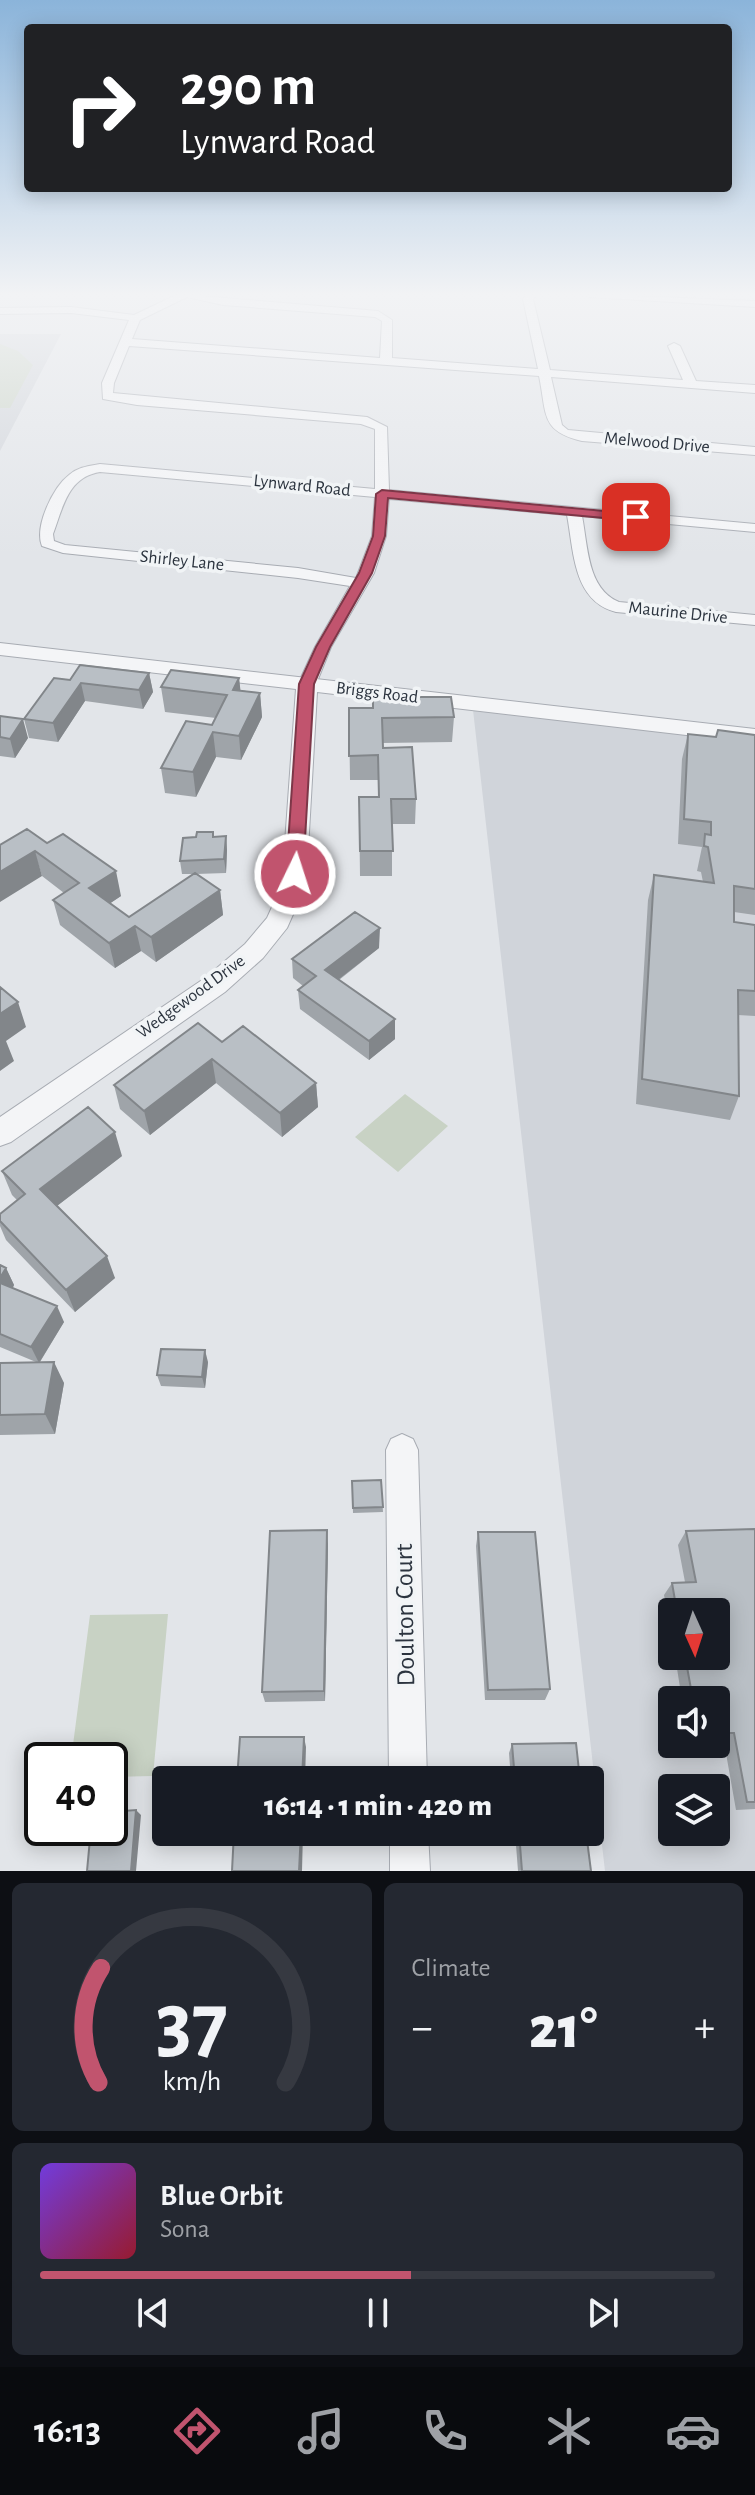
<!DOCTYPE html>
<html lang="en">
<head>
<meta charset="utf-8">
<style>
  body { margin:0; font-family:"Alegreya Sans",sans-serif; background:#242831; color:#f1f3f6; height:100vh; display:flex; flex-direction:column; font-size:30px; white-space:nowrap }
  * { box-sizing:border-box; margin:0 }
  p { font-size:26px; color:#9ea1a6 }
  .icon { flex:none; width:44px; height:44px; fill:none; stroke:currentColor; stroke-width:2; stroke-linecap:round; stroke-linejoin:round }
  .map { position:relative; height:1871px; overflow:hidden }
  .sheet { display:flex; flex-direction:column; gap:12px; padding:12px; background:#0d0f14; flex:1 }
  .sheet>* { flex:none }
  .banner { position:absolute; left:24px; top:24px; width:708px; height:168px; border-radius:8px; box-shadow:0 4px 20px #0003; background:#202124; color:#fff; overflow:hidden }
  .needle { width:52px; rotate:177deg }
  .controls { position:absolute; left:658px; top:1598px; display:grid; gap:16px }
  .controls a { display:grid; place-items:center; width:72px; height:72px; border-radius:8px; background:#171b24; box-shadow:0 4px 20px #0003; font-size:40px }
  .speed { position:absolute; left:24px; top:1742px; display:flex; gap:16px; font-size:40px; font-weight:700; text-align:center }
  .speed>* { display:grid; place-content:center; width:104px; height:104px; border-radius:50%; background:#171b24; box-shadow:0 4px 20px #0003; line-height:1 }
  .speed .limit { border:4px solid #111; border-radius:12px; background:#fff; color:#111 }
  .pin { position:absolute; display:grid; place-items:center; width:68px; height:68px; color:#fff; margin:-34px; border-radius:16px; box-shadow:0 4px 12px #0006 }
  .me { position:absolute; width:88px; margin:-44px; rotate:4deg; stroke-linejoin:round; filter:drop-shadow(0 0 6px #0008) }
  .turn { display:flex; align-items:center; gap:28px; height:168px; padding:0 24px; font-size:36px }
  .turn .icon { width:104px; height:104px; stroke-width:2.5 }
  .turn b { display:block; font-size:56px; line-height:68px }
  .big { font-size:60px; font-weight:800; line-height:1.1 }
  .sheet .widget { flex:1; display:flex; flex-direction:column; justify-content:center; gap:12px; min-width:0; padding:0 28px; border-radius:12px; background:#242831 }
  .sheet .dial { align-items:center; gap:0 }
  .dial svg { height:208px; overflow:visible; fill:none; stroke:#363941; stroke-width:7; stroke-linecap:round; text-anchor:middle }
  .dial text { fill:#f1f3f6; stroke:none }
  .song { display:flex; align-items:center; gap:24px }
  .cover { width:96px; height:96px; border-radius:12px; background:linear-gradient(135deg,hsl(260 70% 55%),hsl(350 70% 35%)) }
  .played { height:8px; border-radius:4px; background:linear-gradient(90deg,#c1546e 55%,#363941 55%) }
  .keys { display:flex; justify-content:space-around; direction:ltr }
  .heat { display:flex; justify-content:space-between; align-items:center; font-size:44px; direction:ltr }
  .sheet .tiles { flex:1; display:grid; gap:12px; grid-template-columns:1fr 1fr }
  .widget:last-child { grid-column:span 2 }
  .trip { position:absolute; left:152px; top:1766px; width:452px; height:80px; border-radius:8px; background:#171b24; box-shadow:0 4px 20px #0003; font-weight:800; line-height:80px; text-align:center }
  .dock { display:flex; height:128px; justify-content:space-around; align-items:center; background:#090b0e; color:#9ea1a6 }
  .dock .icon { width:56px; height:56px }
  .dock .active { color:#c1546e }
  .dock b { font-size:36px; color:#f1f3f6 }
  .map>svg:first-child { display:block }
  .built { fill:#d0d4da; fill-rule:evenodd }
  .green { fill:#c8d2c4 }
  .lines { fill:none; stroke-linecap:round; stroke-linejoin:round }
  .minor-casing { stroke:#a8acb3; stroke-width:2 }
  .tertiary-casing { stroke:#a8acb3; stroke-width:2 }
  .minor { fill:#f4f5f7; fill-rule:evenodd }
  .tertiary { fill:#f4f5f7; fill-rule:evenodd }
  .wall { fill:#9fa4a9 }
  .shaded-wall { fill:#82868a }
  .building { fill:#b9bfc5; stroke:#82868a; stroke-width:2 }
  .route { fill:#c1546e; stroke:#7d3748; stroke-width:2 }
  .labels { text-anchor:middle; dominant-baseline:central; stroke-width:7; stroke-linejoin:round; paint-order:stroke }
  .far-street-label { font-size:18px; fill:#2c343f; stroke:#f1f4f6 }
  .near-street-label { font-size:26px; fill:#2c343f; stroke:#f1f4f6 }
</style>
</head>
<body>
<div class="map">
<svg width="755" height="1871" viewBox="0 0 755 1871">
  <rect width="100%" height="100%" fill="#e2e5e9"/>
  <path class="built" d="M0 334H61L0 451Z
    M473 710 755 743V1871H605ZM672 1612H716V1656H672ZM672 1700H716V1744H672ZM672 1788H716V1832H672Z"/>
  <path class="green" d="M0 344 18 351 33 365 10 408H0Z
    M405 1094 448 1126 398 1172 355 1137Z
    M168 1614 153 1776 110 1777V1760H71L90 1615Z"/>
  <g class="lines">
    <g class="minor-casing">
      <path id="minor" d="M178 294 378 311 392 320V358L538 369 523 299 527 294H537L533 299 550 370 683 380 668 346 674 343 680 346 696 381 755 385V393L551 377 562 425 568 430 755 447V455L582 441C540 431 547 414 539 376L129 346 114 383 113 393 367 417 387 427 389 490 755 524V532L582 516C588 546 587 589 619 602L755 615V625L616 612C573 601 574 552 567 515L389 499 386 536 374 573 331 647 316 684 307 689 298 684 315 647 350 586 298 578 63 553 42 546C34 527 53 487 69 475 78 467 89 466 100 464L375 489V429L361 424 137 405 103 399 102 383 129 320 71 313 0 314V308L71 307 134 315ZM187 297 223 305 375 317 382 321 380 358 132 339 140 320ZM100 472 375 497 372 536 356 578 298 568 65 545 54 541 53 534C63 507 68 477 100 472Z
        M584 294 755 301V307L589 297Z
        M402 1434 413 1439 418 1450 427 1780H389L386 1450 391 1439Z
        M390 1832H428L430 1871H390Z"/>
    </g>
    <g class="tertiary-casing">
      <path id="tertiary" d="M0 643 755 729V743L317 692 306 885 287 928 263 958 225 992 11 1142 0 1146V1117L205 978 245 944 267 918 282 885 296 689 0 655Z"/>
    </g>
    <use href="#minor" class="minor"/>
    <use href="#tertiary" class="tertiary"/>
  </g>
  <path class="wall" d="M149 673 153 692 143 709 85 701 58 742 29 738 24 719 70 680Z
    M239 678 240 690 260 693 262 717 241 760 216 757 196 797 165 793 161 768 212 725 216 718 165 712 161 687Z
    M349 708 454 717 452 742 382 743 383 748 416 799 415 824H392V876H360L359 797H379L378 780H350Z
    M0 716 28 738 15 758 0 756Z
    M688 734 716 737 755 735V915L734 912V922L755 925V1016L738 1015 739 1096 730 1120 636 1104 648 900 654 875 703 882 701 872 697 871 702 847 678 844 682 759Z
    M27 829 121 896 110 903 129 917 194 874H182L180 861 214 837 226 836 227 850 226 873 196 874 220 890 223 915 156 962 141 951 115 968 60 925 53 900 64 893 42 876Z
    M379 948 339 980 395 1019V1039L369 1060 300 1009 298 990 303 986 293 978 292 959Z
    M222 1042 316 1083 318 1107 282 1137 216 1083 150 1135 120 1109 114 1085Z
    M122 1156 57 1206 115 1278 75 1312 6 1240 0 1226V1214L17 1200 12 1195 2 1171Z
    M0 1265 6 1268 14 1285 13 1288 64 1322 40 1362 64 1383 55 1434 0 1435V1363L36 1362 0 1347Z
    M208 1362 205 1388 161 1386 157 1375Z
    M381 1480 383 1512 353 1513 352 1481Z
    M755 1529V1809L736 1810 724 1742H716V1700H682L675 1656H716V1612H672V1641L664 1595 672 1583 685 1582 678 1545 686 1531Z
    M478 1532 550 1689 545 1700H485L476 1546Z
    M328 1544 325 1701 265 1702 262 1692Z
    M512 1744 580 1780H511L509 1753Z
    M515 1832H586L591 1871H518Z"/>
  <path class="shaded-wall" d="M149 673 153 692 143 709 139 690Z
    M239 678 242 703 233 690Z
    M81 683 85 701 58 742 53 723Z
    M260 693 262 717 241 760 239 736Z
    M23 719 28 738 15 758 10 739Z
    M213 732 216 757 196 797 193 772Z
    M226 836 227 850 226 873 224 859Z
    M35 851 42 876 0 902V872Z
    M116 871 121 896 96 913 89 888Z
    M220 890 223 915 156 962 151 937Z
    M135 926 141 951 115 968 109 943Z
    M380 928 379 948 326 989 325 970Z
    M18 1002 26 1027 6 1041 14 1061 0 1071V1014Z
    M395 1019V1039L369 1060V1041Z
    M212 1059 216 1083 150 1135 144 1111Z
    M316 1083 318 1107 282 1137 280 1113Z
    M115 1132 122 1156 49 1212 40 1189Z
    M107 1256 115 1278 75 1312 66 1290Z
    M6 1268 14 1285 6 1299 0 1288V1278Z
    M57 1306 64 1322 39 1363 31 1347Z
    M205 1350 208 1362 205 1388 202 1377Z
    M54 1362 64 1383 55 1434 45 1414Z
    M327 1530 328 1544 325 1701 324 1691Z
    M304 1737 306 1747 305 1780H302Z
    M136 1810 141 1815 136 1871H131Z
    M301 1832H303L302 1871H299Z"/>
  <path class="building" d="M80 665 149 673 139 690 81 683 53 723 24 719 54 678 70 680Z
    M171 670 239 678 233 690 260 693 239 736 213 732 193 772 161 768 186 721 212 725 227 695 161 687Z
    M373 697H451L454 717 382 718 383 748 412 747 416 799H391L393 851H360L359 797H379L378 755 349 756V708H373Z
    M0 716 23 719 10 739 0 737Z
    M718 730 755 735V889L734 886V922L755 925V991L738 990 739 1096 642 1079 654 875 714 883 708 847 704 846 705 834 711 835V822L684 819 688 734 716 737Z
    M27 829 47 843 63 834 116 871 89 888 129 917 195 873 220 890 151 937 135 926 109 943 53 900 79 883 35 851 0 872V845Z
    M197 832H213V837L226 836 224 859 180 861 183 838 196 837Z
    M355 912 380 928 325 970 395 1019 369 1041 298 990 316 976 292 959Z
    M0 987 18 1002 0 1014Z
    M198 1023 222 1042 243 1026 316 1083 280 1113 212 1059 144 1111 114 1085Z
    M88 1107 115 1132 40 1189 107 1256 66 1290 0 1221V1214L25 1194 2 1171Z
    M0 1265 6 1268 0 1278Z
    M0 1283 57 1306 31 1347 0 1334Z
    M161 1349 205 1350 202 1377 157 1375Z
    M54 1362 45 1414 0 1415V1363Z
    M381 1480 383 1507 353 1508 352 1481Z
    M755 1529V1802H747L734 1733H716V1700H693L685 1656H716V1612H677L672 1583 696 1582 686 1531Z
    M327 1530 324 1691 262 1692 270 1531Z
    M478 1532H535L550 1689 488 1690Z
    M240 1737H304L302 1780H237Z
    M576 1743 580 1780H515L512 1744Z
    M136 1810 131 1871H87L91 1828H110V1812Z
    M234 1832H301L299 1871H232Z
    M519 1832H586L591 1871H522Z"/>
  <linearGradient id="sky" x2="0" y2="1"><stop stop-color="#8bb4da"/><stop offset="0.53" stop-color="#f2f3f5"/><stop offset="1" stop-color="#f2f3f5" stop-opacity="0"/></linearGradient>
  <rect width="755" height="556" fill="url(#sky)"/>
  <path class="route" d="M382 490 636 514 642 517 636 521 388 498 385 536 372 573 330 647 314 684 303 874 295 879 286 874 299 684 316 647 359 573 373 536 376 494Z"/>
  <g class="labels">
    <g class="far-street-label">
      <text transform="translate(657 443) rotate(5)">Melwood Drive</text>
      <text transform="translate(302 486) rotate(6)">Lynward Road</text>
      <text transform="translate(182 561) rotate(6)">Shirley Lane</text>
      <text transform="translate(678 613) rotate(6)">Maurine Drive</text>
      <text transform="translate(377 693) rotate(7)">Briggs Road</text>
      <text transform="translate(191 997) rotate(-36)">Wedgewood Drive</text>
    </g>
    <g class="near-street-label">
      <text transform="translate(405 1615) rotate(-91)">Doulton Court</text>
    </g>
  </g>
</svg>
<div class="controls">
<a><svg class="needle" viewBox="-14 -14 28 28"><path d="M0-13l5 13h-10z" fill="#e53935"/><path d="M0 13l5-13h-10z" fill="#9ea1a6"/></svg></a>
<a><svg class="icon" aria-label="sound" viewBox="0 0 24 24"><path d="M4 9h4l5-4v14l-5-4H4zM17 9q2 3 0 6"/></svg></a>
<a><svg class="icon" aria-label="layers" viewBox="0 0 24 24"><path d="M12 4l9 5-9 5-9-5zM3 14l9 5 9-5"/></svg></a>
</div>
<div class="speed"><div class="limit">40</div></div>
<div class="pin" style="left:636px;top:517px;background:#d93025"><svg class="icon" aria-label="arrive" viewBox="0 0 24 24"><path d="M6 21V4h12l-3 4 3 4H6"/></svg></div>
<svg class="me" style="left:295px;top:874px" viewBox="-20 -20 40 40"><circle r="17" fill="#c1546e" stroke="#fff" stroke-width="3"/><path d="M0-11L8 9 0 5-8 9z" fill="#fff"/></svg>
<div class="trip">16:14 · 1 min · 420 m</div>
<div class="banner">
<div class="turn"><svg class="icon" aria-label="right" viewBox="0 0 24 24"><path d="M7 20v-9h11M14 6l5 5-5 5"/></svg><div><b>290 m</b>Lynward Road</div></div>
</div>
</div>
<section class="sheet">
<div class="tiles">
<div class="widget dial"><svg viewBox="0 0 100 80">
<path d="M14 69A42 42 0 1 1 86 69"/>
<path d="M14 69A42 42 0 0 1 15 25" stroke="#c1546e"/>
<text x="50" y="56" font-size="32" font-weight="700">37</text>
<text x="50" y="72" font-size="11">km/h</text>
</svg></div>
<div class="widget"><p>Climate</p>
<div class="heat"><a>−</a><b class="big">21°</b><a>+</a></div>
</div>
<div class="widget">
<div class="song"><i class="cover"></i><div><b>Blue Orbit</b><p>Sona</p></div></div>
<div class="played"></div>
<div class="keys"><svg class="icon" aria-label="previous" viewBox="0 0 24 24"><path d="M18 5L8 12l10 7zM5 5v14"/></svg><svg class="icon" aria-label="pause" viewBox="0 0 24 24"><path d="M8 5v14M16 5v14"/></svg><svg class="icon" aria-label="next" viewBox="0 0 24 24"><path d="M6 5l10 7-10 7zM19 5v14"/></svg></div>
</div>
</div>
</section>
<nav class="dock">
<b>16:13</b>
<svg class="icon active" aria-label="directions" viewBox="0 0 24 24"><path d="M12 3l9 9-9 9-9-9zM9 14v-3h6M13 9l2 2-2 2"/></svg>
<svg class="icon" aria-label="music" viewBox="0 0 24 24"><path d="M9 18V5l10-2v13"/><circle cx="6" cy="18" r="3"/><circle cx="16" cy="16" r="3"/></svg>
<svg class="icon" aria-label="phone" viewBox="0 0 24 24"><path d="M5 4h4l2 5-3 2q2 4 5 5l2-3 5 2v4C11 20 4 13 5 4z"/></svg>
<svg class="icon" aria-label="climate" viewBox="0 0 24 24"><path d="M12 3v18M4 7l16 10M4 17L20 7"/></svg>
<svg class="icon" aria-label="car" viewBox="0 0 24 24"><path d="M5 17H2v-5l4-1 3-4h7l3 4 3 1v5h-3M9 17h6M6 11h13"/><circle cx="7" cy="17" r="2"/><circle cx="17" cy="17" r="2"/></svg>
</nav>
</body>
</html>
